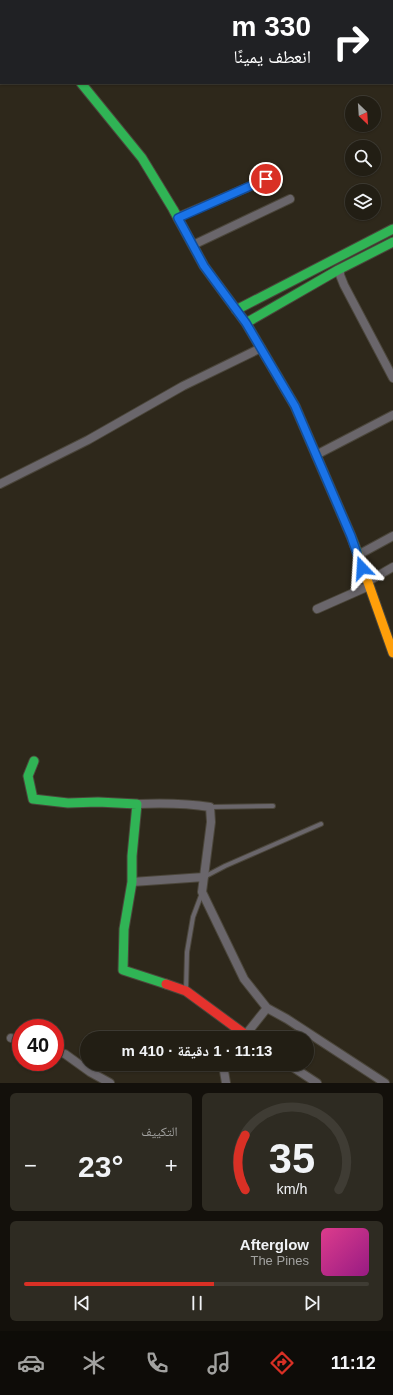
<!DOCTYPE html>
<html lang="ar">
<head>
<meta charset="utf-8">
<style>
  body { margin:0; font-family:Helvetica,"Noto Naskh Arabic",sans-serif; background:#2e2b22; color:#f1f3f6; direction:rtl; height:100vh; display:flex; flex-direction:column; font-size:15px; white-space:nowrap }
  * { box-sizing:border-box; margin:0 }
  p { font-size:13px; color:#a2a2a0 }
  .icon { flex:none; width:22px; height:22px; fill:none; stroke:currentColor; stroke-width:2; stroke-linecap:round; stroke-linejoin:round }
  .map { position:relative; height:1083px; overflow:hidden; direction:ltr }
  .details { display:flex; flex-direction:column; gap:10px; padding:10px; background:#13100b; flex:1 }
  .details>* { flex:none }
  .hud { position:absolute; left:0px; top:0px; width:393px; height:84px; box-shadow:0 1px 3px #0004,0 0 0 1px #3f3c34; direction:rtl; background:#202124; color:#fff; overflow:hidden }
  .needle { width:26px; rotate:155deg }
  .controls { position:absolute; left:345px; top:96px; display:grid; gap:8px }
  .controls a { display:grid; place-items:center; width:36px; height:36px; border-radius:50%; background:#221e14; box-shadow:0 1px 3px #0004,0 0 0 1px #3f3c34; font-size:20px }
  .speed { position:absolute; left:12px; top:1019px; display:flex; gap:8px; font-size:20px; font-weight:700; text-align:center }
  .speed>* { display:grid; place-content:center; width:52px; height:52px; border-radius:50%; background:#221e14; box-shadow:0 1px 3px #0004,0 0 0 1px #3f3c34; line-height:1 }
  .speed .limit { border:6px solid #d22; background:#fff; color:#111 }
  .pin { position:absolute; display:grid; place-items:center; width:34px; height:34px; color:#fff; margin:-17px; border:2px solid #fff; border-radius:50%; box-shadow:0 1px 4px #0007 }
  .me { position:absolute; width:44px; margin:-22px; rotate:340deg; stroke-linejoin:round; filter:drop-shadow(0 0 3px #0008) }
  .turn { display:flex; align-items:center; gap:14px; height:84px; padding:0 16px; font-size:18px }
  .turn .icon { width:52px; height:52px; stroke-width:2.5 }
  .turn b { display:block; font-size:28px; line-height:34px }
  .big { font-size:30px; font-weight:800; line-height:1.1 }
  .details .tile { flex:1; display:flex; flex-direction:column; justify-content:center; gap:6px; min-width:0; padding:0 14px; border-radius:6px; background:#2e2b22 }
  .details .dial { align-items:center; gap:0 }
  .dial svg { height:104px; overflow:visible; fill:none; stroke:#3f3c34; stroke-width:7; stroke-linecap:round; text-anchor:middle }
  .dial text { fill:#f1f3f6; stroke:none }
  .song { display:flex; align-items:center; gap:12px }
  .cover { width:48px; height:48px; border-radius:6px; background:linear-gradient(135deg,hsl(330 70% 55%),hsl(310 70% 35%)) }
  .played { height:4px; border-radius:2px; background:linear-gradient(90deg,#d93025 55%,#3f3c34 55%) }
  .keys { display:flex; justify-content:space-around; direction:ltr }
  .heat { display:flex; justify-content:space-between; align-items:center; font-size:22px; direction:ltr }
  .details .tiles { flex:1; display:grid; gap:10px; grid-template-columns:1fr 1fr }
  .tile:last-child { grid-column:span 2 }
  .trip { position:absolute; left:80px; top:1031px; width:234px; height:40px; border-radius:20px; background:#221e14; box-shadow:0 1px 3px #0004,0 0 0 1px #3f3c34; font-weight:800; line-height:40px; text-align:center; direction:rtl }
  .tab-bar { display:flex; height:64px; justify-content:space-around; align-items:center; background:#0e0c08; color:#a2a2a0 }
  .tab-bar .icon { width:28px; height:28px }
  .tab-bar .on { color:#d93025 }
  .tab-bar b { font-size:18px; color:#f1f3f6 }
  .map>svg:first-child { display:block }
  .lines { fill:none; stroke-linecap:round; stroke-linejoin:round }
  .lane-casing { stroke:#4b463b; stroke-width:6 }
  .street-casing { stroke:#4b463b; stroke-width:10 }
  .fast-casing { stroke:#4b463b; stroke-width:11 }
  .slow-casing { stroke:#4b463b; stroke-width:11 }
  .jam-casing { stroke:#4b463b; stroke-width:11 }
  .lane { stroke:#6a666b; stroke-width:4 }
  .street { stroke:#6a666b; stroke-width:8 }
  .fast { stroke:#30b455; stroke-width:9 }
  .slow { stroke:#ff9f0a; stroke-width:9 }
  .jam { stroke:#e5322d; stroke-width:9 }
  .route-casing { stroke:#114b97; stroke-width:10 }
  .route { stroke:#1a73e8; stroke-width:7 }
</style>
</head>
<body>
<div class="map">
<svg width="393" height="1083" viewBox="0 0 393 1083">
  <rect width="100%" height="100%" fill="#2e281b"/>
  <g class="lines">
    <g class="lane-casing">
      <path id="lane" d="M392 38 393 37
        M210 807 273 806
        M204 877 225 866 321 824
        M186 990 187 952 193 917 202 893"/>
    </g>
    <g class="street-casing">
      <path id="street" d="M178 217 267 179
        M193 245 290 199
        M340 269V275L344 285 393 378
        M316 455 393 415
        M0 484 88 440 183 386 261 348
        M358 555 393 536
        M367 582 393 567
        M317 609 369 586
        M137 804C162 803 185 803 210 807L211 822 202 892 244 979 267 1008
        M132 882 204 877
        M11 1038 21 1041
        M243 1038 267 1008 287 1019 385 1083
        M55 1051 65 1054 90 1072 110 1083
        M288 1064 317 1083
        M226 1083 224 1071 226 1064"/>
    </g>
    <g class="fast-casing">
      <path id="fast" d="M6 1 7 0
        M81 83 142 158 173 209 204 266 246 323 295 406 351 536 358 554
        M236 310 393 229
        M246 323 338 270 393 242
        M34 761 28 776 33 799 68 803 98 802 137 804 132 856V882L124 929 123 970 166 984"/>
    </g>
    <g class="slow-casing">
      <path id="slow" d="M358 554 393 653"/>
    </g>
    <g class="jam-casing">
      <path id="jam" d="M166 984 186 991 250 1038"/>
    </g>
    <use href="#lane" class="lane"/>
    <use href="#street" class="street"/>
    <use href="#fast" class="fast"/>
    <use href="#slow" class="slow"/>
    <use href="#jam" class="jam"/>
  </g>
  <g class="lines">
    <g class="route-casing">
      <path id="route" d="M266 179 178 218 204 266 246 323 295 406 351 536 362 568"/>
    </g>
    <use href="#route" class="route"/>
  </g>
</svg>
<div class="controls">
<a><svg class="needle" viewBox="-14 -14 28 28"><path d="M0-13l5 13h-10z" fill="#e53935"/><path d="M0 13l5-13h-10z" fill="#a2a2a0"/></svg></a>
<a><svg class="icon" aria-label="search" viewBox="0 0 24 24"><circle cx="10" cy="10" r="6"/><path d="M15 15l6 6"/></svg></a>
<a><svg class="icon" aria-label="layers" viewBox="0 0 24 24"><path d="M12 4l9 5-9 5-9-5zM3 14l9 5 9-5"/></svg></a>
</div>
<div class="speed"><div class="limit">40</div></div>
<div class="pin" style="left:266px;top:179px;background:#d93025"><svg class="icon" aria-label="arrive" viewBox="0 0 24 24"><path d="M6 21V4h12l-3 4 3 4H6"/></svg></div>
<svg class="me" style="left:362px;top:568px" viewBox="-20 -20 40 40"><path d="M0-17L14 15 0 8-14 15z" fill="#1a73e8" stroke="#fff" stroke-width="4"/></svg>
<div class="trip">11:13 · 1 دقيقة · 410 m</div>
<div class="hud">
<div class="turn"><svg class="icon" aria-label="right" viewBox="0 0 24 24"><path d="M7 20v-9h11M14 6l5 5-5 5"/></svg><div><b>330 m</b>انعطف يمينًا</div></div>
</div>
</div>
<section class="details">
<div class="tiles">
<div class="tile dial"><svg viewBox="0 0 100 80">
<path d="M14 69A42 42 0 1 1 86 69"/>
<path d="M14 69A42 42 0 0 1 14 27" stroke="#d93025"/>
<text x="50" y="56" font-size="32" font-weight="700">35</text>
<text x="50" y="72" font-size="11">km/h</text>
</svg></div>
<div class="tile"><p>التكييف</p>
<div class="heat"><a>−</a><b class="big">23°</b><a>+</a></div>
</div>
<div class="tile">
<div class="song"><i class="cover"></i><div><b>Afterglow</b><p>The Pines</p></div></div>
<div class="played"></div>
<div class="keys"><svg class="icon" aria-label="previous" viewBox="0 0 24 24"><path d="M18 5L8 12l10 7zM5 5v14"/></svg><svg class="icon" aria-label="pause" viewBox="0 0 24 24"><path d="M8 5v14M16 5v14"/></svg><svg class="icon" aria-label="next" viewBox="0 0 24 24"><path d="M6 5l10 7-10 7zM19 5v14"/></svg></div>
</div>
</div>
</section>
<nav class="tab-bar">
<b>11:12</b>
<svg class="icon on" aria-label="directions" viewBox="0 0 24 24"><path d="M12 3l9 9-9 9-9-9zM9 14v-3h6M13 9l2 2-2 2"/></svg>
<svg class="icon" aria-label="music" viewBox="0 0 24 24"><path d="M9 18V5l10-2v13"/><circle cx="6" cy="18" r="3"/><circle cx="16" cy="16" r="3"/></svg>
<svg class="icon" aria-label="phone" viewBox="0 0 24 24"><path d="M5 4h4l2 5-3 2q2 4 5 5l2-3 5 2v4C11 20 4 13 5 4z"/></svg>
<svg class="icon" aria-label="climate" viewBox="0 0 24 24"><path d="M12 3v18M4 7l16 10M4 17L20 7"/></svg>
<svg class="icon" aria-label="car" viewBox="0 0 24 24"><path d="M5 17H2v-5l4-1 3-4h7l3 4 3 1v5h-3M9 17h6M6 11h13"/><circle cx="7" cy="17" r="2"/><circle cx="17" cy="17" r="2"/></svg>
</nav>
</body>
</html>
